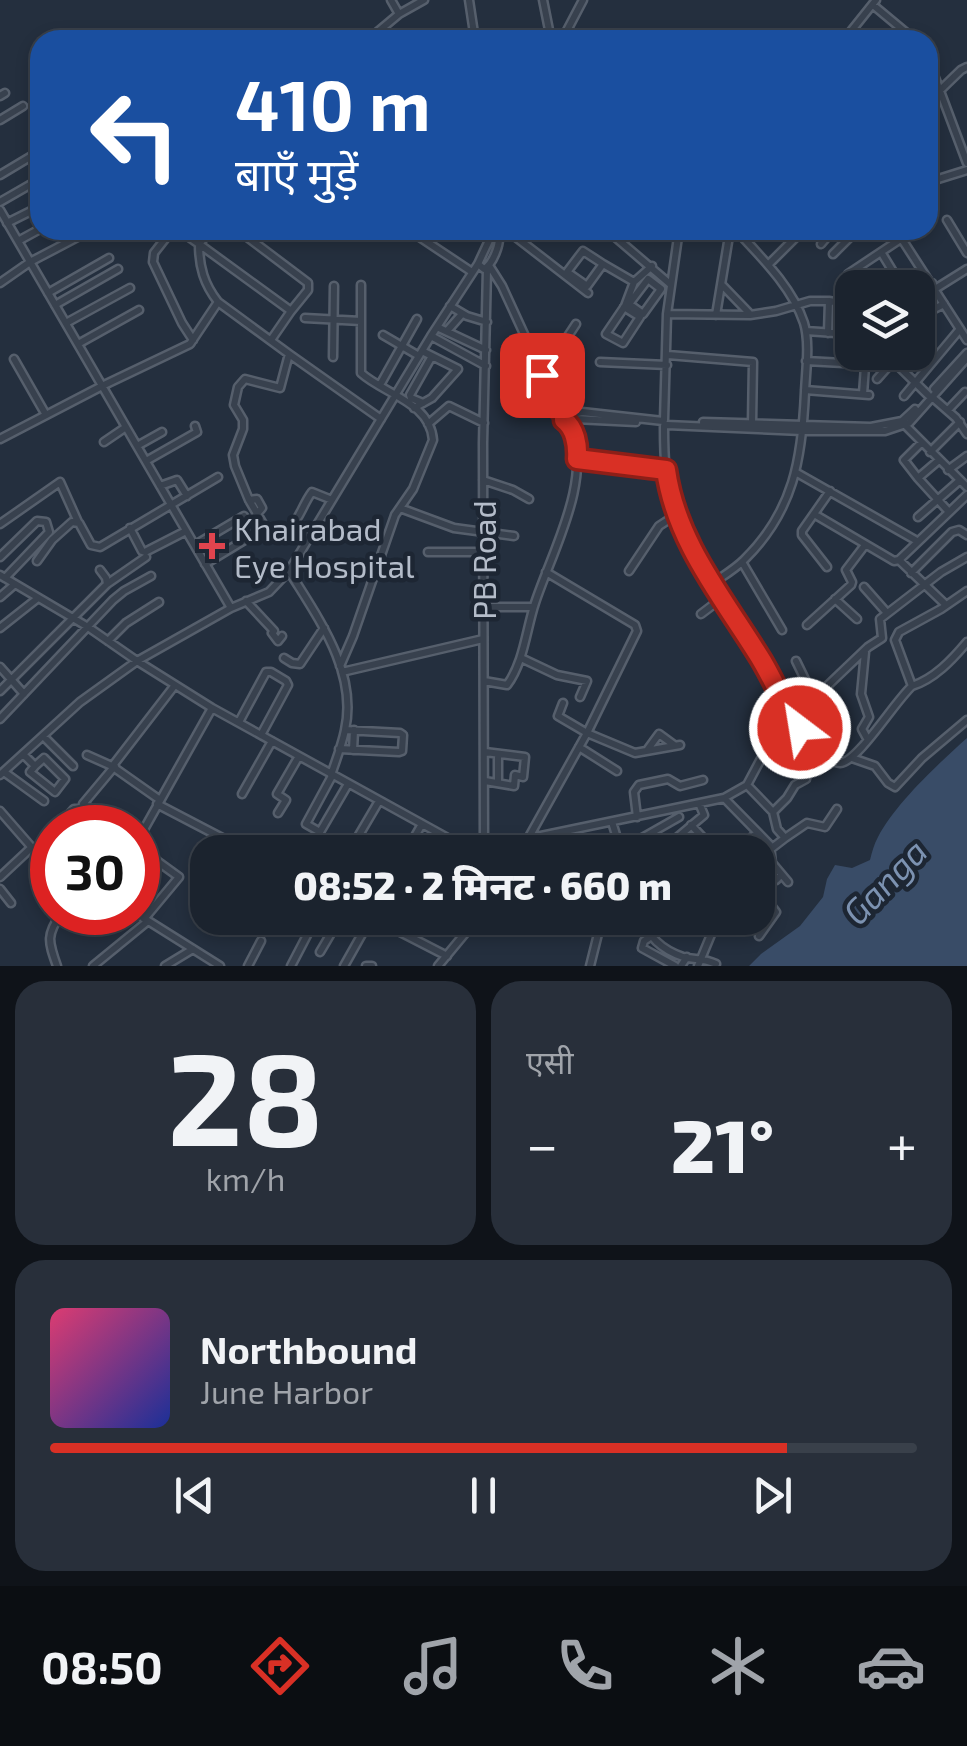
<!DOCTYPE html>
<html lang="hi">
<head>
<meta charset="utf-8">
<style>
  body { margin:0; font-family:"Exo 2","Noto Sans Devanagari",sans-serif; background:#282f3a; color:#f1f3f6; height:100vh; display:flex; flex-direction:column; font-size:38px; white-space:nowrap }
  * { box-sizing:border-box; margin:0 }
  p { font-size:32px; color:#a0a4aa }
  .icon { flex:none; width:55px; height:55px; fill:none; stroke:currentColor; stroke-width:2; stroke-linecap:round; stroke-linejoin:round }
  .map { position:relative; height:966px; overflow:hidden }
  .sheet { display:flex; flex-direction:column; gap:15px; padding:15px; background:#0f1319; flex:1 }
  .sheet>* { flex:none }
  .guide { position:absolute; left:30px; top:30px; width:908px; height:210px; border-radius:30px; box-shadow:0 5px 15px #0003,0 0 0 2px #39404a; background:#1a4fa0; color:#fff; overflow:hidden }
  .controls { position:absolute; left:835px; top:270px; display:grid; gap:20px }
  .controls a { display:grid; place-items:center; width:100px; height:100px; border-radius:20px; background:#1b232e; box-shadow:0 5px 15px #0003,0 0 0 2px #39404a; font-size:50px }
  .speed { position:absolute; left:30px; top:805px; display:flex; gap:20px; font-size:50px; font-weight:700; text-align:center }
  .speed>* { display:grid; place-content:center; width:130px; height:130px; border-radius:50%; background:#1b232e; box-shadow:0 5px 15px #0003,0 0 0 2px #39404a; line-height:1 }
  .speed .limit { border:15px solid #d22; background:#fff; color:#111 }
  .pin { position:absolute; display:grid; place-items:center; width:85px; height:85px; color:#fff; margin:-42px; border-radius:20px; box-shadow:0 5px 15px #0006 }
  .me { position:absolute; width:110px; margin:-55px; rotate:329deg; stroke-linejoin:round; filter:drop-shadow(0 0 8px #0008) }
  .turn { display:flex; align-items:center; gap:35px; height:210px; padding:0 40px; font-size:45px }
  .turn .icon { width:130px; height:130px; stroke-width:2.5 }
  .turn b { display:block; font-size:70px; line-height:85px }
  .big { font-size:75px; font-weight:800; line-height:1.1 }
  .sheet .card { flex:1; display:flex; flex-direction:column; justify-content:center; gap:15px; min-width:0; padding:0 35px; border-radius:30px; background:#282f3a }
  .sheet .dial { align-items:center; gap:0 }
  .dial b { font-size:130px; line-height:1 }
  .song { display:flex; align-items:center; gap:30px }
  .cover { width:120px; height:120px; border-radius:15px; background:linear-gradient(135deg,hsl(340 70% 55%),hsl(230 70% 35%)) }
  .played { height:10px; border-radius:5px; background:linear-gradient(90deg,#d93025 85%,#39404a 85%) }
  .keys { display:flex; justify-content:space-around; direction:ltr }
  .heat { display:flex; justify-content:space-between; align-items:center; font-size:55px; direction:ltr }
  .sheet .tiles { flex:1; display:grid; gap:15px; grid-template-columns:1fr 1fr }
  .card:last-child { grid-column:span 2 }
  .trip { position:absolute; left:190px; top:835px; width:585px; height:100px; border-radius:30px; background:#1b232e; box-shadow:0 5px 15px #0003,0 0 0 2px #39404a; font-weight:800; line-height:100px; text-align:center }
  .tabs { display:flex; height:160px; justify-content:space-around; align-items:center; background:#0b0e12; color:#a0a4aa }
  .tabs .icon { width:70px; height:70px }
  .tabs .active { color:#d93025 }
  .tabs b { font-size:45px; color:#f1f3f6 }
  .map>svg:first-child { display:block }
  .water { fill:#394c67 }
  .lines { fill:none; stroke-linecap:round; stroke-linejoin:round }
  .minor-casing { stroke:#565f6c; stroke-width:11 }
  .minor { stroke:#38414e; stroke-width:6 }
  .route-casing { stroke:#8d1f18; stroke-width:25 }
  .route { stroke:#d93025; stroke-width:18 }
  .health-dot { fill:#e0444e; stroke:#1d2633; stroke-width:4 }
  .labels { text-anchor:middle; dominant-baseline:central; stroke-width:9; stroke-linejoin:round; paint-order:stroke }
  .poi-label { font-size:32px; fill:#b4bcc9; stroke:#1d2633; text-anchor:start }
  .street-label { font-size:32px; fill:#b4bcc9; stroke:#1d2633 }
  .water-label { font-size:35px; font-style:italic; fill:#7c92b1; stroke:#1d2633 }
</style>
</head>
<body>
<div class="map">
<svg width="967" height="966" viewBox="0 0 967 966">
  <rect width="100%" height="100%" fill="#242f3e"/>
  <path class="water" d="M967 738V966H749L761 954 800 926 823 897 827 879 835 865 852 868 870 860C872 852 874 844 878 837 895 804 939 763 967 738Z"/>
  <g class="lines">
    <g class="minor-casing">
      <path id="minor" d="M391 0 399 14
        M469 0 475 40
        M543 0 551 40
        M873 5 915 40
        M368 40 399 14 424 0
        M562 40 583 0
        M844 40 876 0
        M928 59 967 163
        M0 96 5 93
        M928 102 961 70 967 67
        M0 120 23 106
        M928 153 933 158
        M33 156 40 169
        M0 175 40 151
        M935 180 967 170
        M0 202 40 179
        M0 210 231 608
        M947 220 967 253
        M7 223 35 209
        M172 230 154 253 153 262 182 323 193 340
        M179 230 199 244C199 267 204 284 218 302
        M211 230 199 244 291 311 308 290V283L238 230
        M409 230 472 272
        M607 230 670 284
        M896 230 967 340
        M508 231 588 293
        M18 241 40 229
        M821 244 833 230
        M881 252 903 288
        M833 254 857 230
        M603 264 583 251 567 272 587 286 603 264 634 282 652 266
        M768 265 803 230
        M490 267 502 286 558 408 564 415
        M848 274 902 238
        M648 279 661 289 643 314 629 304Z
        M0 283 30 262 91 230
        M723 286 749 313
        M935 289 967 269
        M48 293 109 258
        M918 294 932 283
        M55 305 118 269
        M450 306 467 316 487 322
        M624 307 640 317 623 343 606 334 625 306 634 282
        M667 314 750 315 776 311 810 301H829L852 305
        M716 315 730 230
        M918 317 944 304
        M305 318 361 321
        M66 323 130 288
        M437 327 486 350
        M447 331 462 314
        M806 331 850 334
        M828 333 829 301
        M383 335 419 356
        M431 336 486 366
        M271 340 291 311
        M78 344 139 310
        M884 352 928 395
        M668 355 753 362 752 423
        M333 357 334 286
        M14 359 46 415
        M806 361 862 364 871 360 877 352
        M600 362 667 365
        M543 374 576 324
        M877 379 901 352
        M380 385 417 319
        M934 389 967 353
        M805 390 869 395
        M863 394 866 352
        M904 396 960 329
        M932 397 956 418 967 434
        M423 403 411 398 410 395 432 356
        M414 408 432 398 458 369 422 351
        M948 410 965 392
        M563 418a6 6 0 1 1 12 0a6 6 0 1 1-12 0Z
        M573 414 582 412 663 421
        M575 419 636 422
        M664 420 667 314 679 230
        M703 422 871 427 902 421 915 409
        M428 424 449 406 484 423
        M667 425 802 431H885L909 423 967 358
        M905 425 967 487
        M664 426C664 457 665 487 676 517 695 568 734 615 762 662 774 681 783 704 796 722 804 733 826 763 840 763 858 762 895 701 912 686L895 640 899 632 941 609 967 591
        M0 439 102 386 190 344 218 302 289 354
        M104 442 126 427
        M137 446 162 432
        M930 452 960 422
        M577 459 665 470
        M939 460 918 478 949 512
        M146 461 197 432 195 426
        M948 470 967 456
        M797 473 917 541
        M918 478 904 460 922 442
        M483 480 513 490 529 499
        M160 486 177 480 187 496
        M249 500 257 499 262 508 256 515
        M332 500 312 492C297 512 299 536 266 529L249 500 235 466 233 455 243 429V420L234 405 238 387 245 379 280 388 289 354 381 419
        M400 508 454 528 514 536
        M814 514 894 561 899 560 967 495
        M918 517 959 481
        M0 524 60 482 78 522
        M130 528 142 551 145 552 186 531
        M195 545 244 516
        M428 552H483
        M0 557 37 521 46 522 49 532 5 578
        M899 560 946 605
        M37 561 52 540 72 522 79 523 91 545 100 547 218 477
        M742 562 782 630
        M205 564 256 533
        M827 567 802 535V531L830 491
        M289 571C318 618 358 672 345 730 342 745 336 760 331 775
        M629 571 659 526 676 515
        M546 572 635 625 637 631 587 733 635 753 680 745
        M911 573 952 532 959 530 967 535
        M0 575 88 627 137 661 212 708 473 852
        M713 583C723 576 735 569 744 560 794 511 802 458 805 392 806 370 810 343 804 323 792 287 761 257 736 230
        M107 584 146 557
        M864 587 887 613
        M0 597 15 584
        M835 599 857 619
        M246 601 274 631 272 633 278 641 282 636
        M483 607H533
        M701 614 722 598
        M807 625 851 585 852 582 846 570 865 545
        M0 628 38 598
        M108 641 126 623 159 602
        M865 652 861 694 869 717 862 729 868 740
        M284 658 292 663 300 664 324 628
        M521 658 557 675 587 681 580 697
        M796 661 815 700
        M340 666 353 636 395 515 413 489 433 440C430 402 384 394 361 373V285
        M0 667 24 694
        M342 672 483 639
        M484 681 507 685C524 662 526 630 535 603 552 551 594 479 570 423
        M912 686C934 679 952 660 967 642
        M0 691 107 584 106 578 100 570
        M0 719 113 600 124 591 151 576
        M239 722 266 672H271L286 681 288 685 261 735
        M800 727 809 719 815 702 823 690 868 647 882 638 880 619 941 572 967 557
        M43 736 73 766
        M579 747 617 771
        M770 747 786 763 805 775 806 779 795 785 787 798 773 812
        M339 749 399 752 402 751 403 735 400 733 345 730
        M648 749 659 734 674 745
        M353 750 354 730
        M485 752 525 757 523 777 515 775 514 786 485 781
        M23 754 35 766 44 758 65 779 55 792 30 772 35 766
        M498 754V783
        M87 755 114 767 83 804 122 828
        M852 758 875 766 888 783 895 787 922 758 967 720
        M4 772 44 801
        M0 775 80 702 137 661 231 608 269 592 289 571 431 336 478 264 492 234 499 235C500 245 493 264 484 269L478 264
        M332 776 306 824 320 832 348 784
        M747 785 773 812 777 829 785 838 772 848
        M242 794 272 741
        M724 798 770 845 772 863 788 882
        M160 800 116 769 114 764 175 685
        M157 804 249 852
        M0 811 41 858 52 864
        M278 813 286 800 277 794 299 756
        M637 817 634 792 639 785 668 779 680 786 703 780
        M612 822 617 838 635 842 679 817
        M691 825 708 843 703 851
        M57 828 74 809H82L96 816
        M52 834 48 840 47 846 52 850
        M552 836 581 852
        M648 836 659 852
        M529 837 587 733 558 716 563 703
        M785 838 807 823 825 827 837 809
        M138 840 212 708
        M484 851 517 841 724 798 747 785 763 755 770 747 801 728
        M308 852 315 840
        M349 852 379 801
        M406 852 422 824
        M484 852 483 443 487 269
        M660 852 704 815 699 803
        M735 852 757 833
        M758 862 772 879 776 880 781 875
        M195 874 216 835
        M0 877 32 847
        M138 880 157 861 179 877 144 919
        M0 889 11 903
        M134 912 220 966
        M373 918 447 956
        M643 918C648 938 663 950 683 957 695 960 704 958 716 964
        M759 936 776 912 760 891 762 881 768 875
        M650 937 644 941 642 948 675 966
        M320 952 340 918
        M57 966C48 941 46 935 62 912
        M93 966 148 921
        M165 966 193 949
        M248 966 261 941
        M291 966 316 918
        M344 966 371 918
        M366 966H372
        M438 966 467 931 473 918
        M590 966 602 918
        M681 966 687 957
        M698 966 715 925"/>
    </g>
    <use href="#minor" class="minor"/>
  </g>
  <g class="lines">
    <g class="route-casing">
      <path id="route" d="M542 375 558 408 564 415V420C575 428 578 445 577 459L666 470C676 543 725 600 762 661 775 683 785 708 800 728"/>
    </g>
    <use href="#route" class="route"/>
  </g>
  <path class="health-dot" d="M207 531h10v10h10v10h-10v10h-10v-10h-10v-10h10z"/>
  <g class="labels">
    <g class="poi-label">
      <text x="234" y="528">Khairabad<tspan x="234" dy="37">Eye Hospital</tspan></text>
    </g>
    <g class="street-label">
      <text transform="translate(483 560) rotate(-90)">PB Road</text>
    </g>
    <g class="water-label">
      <text transform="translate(884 881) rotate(-46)">Ganga</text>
    </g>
  </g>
</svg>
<div class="controls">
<a><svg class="icon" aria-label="layers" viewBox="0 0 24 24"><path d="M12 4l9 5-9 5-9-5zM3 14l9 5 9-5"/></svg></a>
</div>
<div class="speed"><div class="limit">30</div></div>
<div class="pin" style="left:542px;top:375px;background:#d93025"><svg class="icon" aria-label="arrive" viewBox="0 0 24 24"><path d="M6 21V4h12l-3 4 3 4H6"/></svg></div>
<svg class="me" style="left:800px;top:728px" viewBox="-20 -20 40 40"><circle r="17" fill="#d93025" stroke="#fff" stroke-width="3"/><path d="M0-11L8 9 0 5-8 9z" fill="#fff"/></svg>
<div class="trip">08:52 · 2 मिनट · 660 m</div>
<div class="guide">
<div class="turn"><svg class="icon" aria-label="left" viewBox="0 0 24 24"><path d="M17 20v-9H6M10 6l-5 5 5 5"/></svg><div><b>410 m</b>बाएँ मुड़ें</div></div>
</div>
</div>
<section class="sheet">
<div class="tiles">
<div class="card dial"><b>28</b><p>km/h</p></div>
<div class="card"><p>एसी</p>
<div class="heat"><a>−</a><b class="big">21°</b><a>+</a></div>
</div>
<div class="card">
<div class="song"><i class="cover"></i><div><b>Northbound</b><p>June Harbor</p></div></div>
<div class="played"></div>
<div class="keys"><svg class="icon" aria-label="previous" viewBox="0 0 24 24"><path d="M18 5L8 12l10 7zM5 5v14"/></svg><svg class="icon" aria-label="pause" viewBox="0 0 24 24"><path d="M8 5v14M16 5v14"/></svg><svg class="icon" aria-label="next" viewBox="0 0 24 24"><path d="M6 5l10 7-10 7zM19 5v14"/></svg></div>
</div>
</div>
</section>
<nav class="tabs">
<b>08:50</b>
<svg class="icon active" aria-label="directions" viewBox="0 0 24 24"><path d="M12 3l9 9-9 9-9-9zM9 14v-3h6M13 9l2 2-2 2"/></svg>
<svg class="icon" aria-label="music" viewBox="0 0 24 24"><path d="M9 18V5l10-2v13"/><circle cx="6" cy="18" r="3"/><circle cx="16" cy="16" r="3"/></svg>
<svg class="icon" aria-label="phone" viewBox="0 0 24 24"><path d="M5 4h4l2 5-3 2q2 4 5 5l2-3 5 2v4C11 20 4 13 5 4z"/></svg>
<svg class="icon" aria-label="climate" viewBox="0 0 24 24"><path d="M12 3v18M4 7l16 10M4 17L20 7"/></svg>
<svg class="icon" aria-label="car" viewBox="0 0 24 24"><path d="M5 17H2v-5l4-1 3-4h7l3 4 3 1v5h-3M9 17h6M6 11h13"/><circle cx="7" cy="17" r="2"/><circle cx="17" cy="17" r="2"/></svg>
</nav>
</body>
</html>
